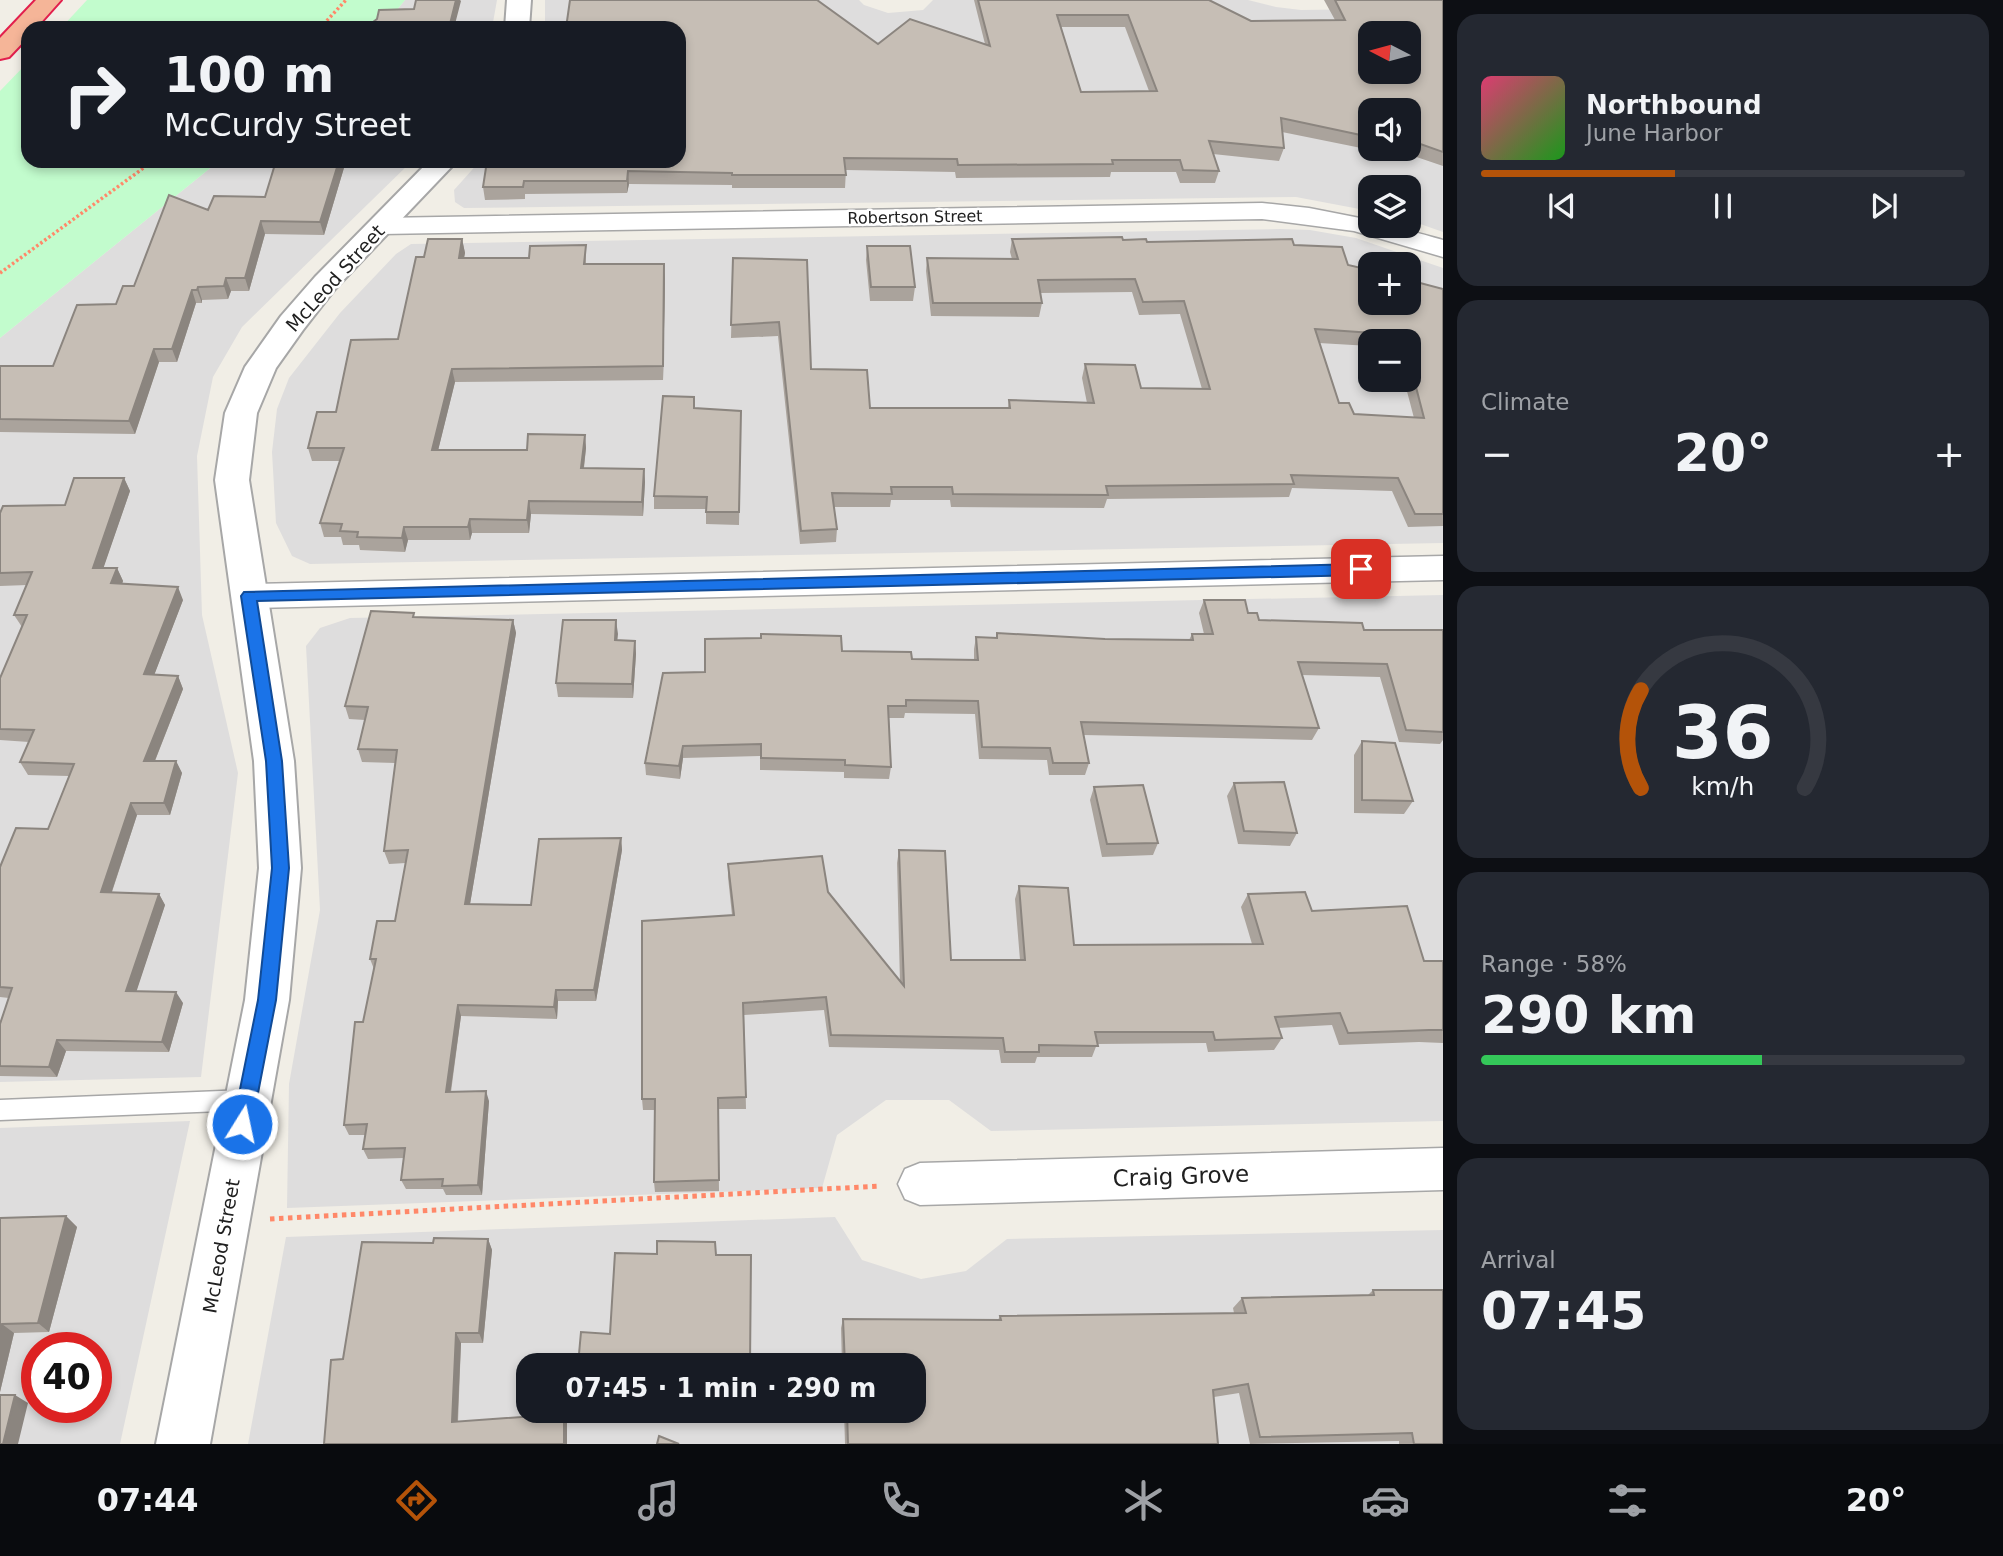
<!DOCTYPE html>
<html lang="en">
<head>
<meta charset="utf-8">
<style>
  body { margin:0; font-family:"DejaVu Sans",sans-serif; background:#242831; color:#f1f3f6; height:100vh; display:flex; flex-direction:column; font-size:26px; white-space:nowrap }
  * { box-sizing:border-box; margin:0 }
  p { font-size:23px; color:#9ea1a6 }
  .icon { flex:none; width:38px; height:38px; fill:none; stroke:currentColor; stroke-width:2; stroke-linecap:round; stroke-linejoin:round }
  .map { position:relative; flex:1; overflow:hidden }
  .drawer { display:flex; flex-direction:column; gap:14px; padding:14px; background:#0d0f14; width:560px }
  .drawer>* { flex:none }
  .banner { position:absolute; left:21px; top:21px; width:665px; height:147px; border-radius:21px; box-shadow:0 4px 10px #0003; background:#171b24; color:#f1f3f6; overflow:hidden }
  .needle { width:46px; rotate:276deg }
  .controls { position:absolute; left:1358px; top:21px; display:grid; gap:14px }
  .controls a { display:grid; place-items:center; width:63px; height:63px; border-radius:14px; background:#171b24; box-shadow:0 4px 10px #0003; font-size:35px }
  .speed { position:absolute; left:21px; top:1332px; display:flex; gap:14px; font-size:35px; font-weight:700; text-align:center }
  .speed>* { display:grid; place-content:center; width:91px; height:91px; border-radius:50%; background:#171b24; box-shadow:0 4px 10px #0003; line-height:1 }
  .speed .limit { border:10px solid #d22; background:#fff; color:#111 }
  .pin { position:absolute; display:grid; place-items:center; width:60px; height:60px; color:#fff; margin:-30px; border-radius:14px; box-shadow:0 4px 10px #0006 }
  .me { position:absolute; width:77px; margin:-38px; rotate:10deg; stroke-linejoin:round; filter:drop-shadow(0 0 5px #0008) }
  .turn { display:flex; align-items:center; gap:24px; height:147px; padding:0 28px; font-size:32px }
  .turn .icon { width:91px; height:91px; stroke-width:2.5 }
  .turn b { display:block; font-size:49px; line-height:60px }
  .big { font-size:52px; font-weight:700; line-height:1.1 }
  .drawer .tile { flex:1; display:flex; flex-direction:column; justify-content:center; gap:10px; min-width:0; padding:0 24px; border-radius:21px; background:#242831 }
  .drawer .dial { align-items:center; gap:0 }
  .dial svg { height:182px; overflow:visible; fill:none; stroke:#363941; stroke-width:7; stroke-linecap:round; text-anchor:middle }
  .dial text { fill:#f1f3f6; stroke:none }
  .song { display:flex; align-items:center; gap:21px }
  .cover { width:84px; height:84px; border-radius:10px; background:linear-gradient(135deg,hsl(340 70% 55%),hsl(120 70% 35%)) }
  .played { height:7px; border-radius:4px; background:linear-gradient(90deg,#b45309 40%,#363941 40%) }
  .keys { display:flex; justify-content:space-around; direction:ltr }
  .heat { display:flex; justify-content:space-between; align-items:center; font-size:38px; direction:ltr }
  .charge { height:10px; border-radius:5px; background:linear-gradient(90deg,#34c759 58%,#363941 0) }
  .trip { position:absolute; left:516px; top:1353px; width:410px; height:70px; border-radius:21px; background:#171b24; box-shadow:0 4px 10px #0003; font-weight:700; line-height:70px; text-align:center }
  .tabs { display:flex; height:112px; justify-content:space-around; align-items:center; background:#090b0e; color:#9ea1a6 }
  .tabs .icon { width:49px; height:49px }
  .tabs .on { color:#b45309 }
  .tabs b { font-size:32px; color:#f1f3f6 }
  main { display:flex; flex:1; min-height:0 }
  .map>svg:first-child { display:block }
  .residential { fill:#dedddd; fill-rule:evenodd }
  .park { fill:#c2fccd }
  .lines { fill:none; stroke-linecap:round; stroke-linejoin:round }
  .service-casing { stroke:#a7a7a7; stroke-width:3 }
  .minor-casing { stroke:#a7a7a7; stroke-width:3 }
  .tertiary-casing { stroke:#a7a7a7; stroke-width:4 }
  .trunk-casing { stroke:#e21f4d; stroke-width:4 }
  .path-far1 { stroke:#ff8869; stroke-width:3.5; stroke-dasharray:2.5 2.5; stroke-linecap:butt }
  .path { stroke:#ff8869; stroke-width:5; stroke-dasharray:4.5 4.5; stroke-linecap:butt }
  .service { fill:#fff; fill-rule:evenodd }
  .minor { fill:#fff; fill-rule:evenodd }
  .tertiary { fill:#fff; fill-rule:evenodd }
  .trunk { fill:#f5b598; fill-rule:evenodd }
  .wall { fill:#aaa39c; fill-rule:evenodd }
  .shaded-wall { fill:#8b857f }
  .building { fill:#c6beb5; stroke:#8b857f; stroke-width:2; fill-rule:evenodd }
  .route { fill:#1a73e8; stroke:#114b97; stroke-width:2 }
  .labels { text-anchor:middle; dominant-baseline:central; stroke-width:5; stroke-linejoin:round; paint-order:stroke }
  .far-street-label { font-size:16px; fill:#202020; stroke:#fff }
  .street-label { font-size:19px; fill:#202020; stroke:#fff }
  .near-street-label { font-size:23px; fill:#202020; stroke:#fff }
</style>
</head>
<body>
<main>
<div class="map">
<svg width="1443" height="1444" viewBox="0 0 1443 1444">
  <rect width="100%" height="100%" fill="#f1eee6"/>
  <path class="residential" d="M405 0H497L492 28H382Z
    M545 0H859L864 5 888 13 923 10 933 0H1248L1276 7 1301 10 1443 8V232L1409 220V187H1370V211L1296 197 464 208 455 202 454 190 480 161H679V28H545ZM1370 33H1409V72H1370ZM1370 110H1409V149H1370Z
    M219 161H412L242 327 213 377 197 456 202 615 238 773 201 1077 0 1082V338Z
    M1280 229 1310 230 1356 238 1443 268V543L310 564 292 556 276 523 272 452 277 409 289 378 340 313 396 254 411 244ZM1370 264H1409V303H1370ZM1370 341H1409V380H1370Z
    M1443 595V1121L991 1131 949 1100H886L837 1135 822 1188 287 1208 289 1084 320 910 306 646 320 628 350 618Z
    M190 1121 120 1444H0V1128ZM37 1348H96V1407H37Z
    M835 1217 862 1260 921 1279 966 1271 1007 1239 1443 1230V1444H248L286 1237ZM528 1365H914V1410H528Z"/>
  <path class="park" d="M87 0H405L382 28H61Z
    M28 62V161H219L0 338V91Z"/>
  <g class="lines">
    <g class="service-casing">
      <path id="service" d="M246 1090 253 1093 257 1100 253 1107 246 1110 0 1120V1100Z"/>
    </g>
    <g class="minor-casing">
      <path id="minor" d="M1262 203 1309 208 1370 220V226C1396 226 1418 233 1443 240V257L1354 231 1262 219 382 234 373 231 369 226 373 221 382 218Z
        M1443 556V580L249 608 237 604 233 596 237 588 249 584Z
        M1443 1148V1190L920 1205 905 1199 898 1184 905 1169 920 1163Z"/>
    </g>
    <g class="tertiary-casing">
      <path id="tertiary" d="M507 0H531L529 28H505Z
        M429 161H457L335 289 303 330 276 368 257 413 249 480 294 761 301 868 289 1000 210 1444H156L245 1000 259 868 254 761 215 480 225 413 245 367 281 316 315 277Z"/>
    </g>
    <g class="trunk-casing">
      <path id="trunk" d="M36 0H61L36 28H28V37L9 57 0 59V38Z"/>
    </g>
    <path class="path-far1" d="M320 28 346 0
      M0 273 153 161"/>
    <path class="path" d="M270 1219 880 1186"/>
    <use href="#service" class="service"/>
    <use href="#minor" class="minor"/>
    <use href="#tertiary" class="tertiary"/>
    <use href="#trunk" class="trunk"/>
  </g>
  <path class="wall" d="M974 0H1209L1251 21 1335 20 1324 0H1443V166L1393 149H1409V110H1370V149H1377L1376 151 1282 132 1284 148 1279 161 1213 154 1219 171 1215 183H1180L1176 172H1111L1110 177 956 178 955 172 846 170 845 188H732V185L629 184 627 193 525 194V199L485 200 483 187 878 44H985ZM1061 27H1125L1149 91 1081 92Z
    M346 161 324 235 265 234 249 291H231L228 299 202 300V303H196L177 362H159L135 434 0 432V366H53L116 304 208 210 265 197Z
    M462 239 465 253 464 258H529L586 245V264L665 277 663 380 455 382 438 450H527L585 435 586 448 584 468 644 469 645 482 643 516 531 514 529 533H472L470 540H408L405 552 360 550 359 545H343L341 537H324L320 523 340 461H312L308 448 336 412 398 339 424 257Z
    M1012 239 1123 240 1147 242 1294 245 1348 265 1443 289V526L1408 527 1392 491 1292 488 1289 497 1107 499 1104 508 951 507 950 500H891L890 507H834L837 529 836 542 800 544 778 336 731 338 733 258 811 369 870 408H1008L1009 400 1087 403 1082 378 1085 364 1141 388 1202 389 1180 314 1139 315 1132 292 1040 293 1042 303 1039 317 931 316 926 271 927 258 1012 259 1010 252ZM1370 341H1409V380H1404L1414 418 1354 414 1339 403 1319 343 1370 346Z
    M867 246 915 287 913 301H870L866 260Z
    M694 397 695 408 741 411 739 525 706 524V509H654V496Z
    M124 478 130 491 103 568H117L123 581 122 584 183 600 154 675 178 676 183 689 155 761H176L182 773 170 815H137L112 892 159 894 165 905 136 991 183 1003 169 1052 66 1051 57 1077 0 1076V1024L9 998 0 997V867L48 829 69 776 28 775 20 762 29 742 0 740V678L22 627 14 615 27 585 0 586V513L65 505Z
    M1204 600 1248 613 1259 620 1364 630H1443V740L1440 744 1399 742 1380 677 1302 675 1319 728 1312 740 1084 735 1089 763 1085 775H1049L1047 760 979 759 975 714 905 713 904 718H889L891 767 889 779 844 778V772L760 770V756L683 758 680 779 646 775 645 763 842 651 912 659 974 660V649L976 637H996L997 633 1105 639 1189 640 1192 634H1204L1199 613Z
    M416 617 513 620 516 633 470 904 531 905 621 838 622 850 596 1001H558L557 1019 461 1016 451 1092 489 1101 482 1195H446L443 1189H406L401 1180 404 1158 368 1159 363 1149 365 1135H349L344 1125 374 969 370 959 395 921 406 863 389 864 384 851 395 763 362 762 358 749 365 720 349 719 345 706Z
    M616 620 617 640 635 641 636 654 633 698 558 697 556 683Z
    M1362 741 1413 801 1404 814 1354 813V755Z
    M1234 783 1297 833 1290 846 1238 844 1227 796Z
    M1094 787 1158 843 1153 855 1102 857 1090 800Z
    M899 850 951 960H1020L1015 899 1019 886 1074 945 1252 944 1241 907 1248 894 1312 911 1424 961H1443V1043L1419 1042 1339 1045 1332 1025 1278 1028 1282 1038 1274 1050 1208 1052 1206 1043 1097 1044 1092 1057H1037L1035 1063H1001L999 1050 829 1047 824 1010 744 1015 746 1109H718L719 1191 655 1192 654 1182V1110H643L642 1099 732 915 728 877V864L828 892 900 983 897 863Z
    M66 1216 77 1227 49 1332 14 1333 0 1392V1218Z
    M488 1239 492 1250 483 1343H461L458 1422 564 1414 567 1422V1444H324L343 1359 433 1243Z
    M1373 1290 1443 1444H1399V1441L1250 1444 1239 1393 1214 1397 1218 1444H845L844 1410H914V1365H842L841 1328 843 1319 998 1320 1000 1316 1234 1313 1233 1308 1242 1298 1368 1295Z"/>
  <path class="shaded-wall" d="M456 0H460L461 1 454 28H449Z
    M339 161H346L324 235 320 222Z
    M628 171 629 184 627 193V181Z
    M261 221 265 234 249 291 245 278Z
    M462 239 465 253 461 272 459 258Z
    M664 264 665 277 663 380V366Z
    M226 278 231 291 228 299 224 286Z
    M198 287 202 300V303L197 290Z
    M192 290 196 303 177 362 172 349Z
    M154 349 159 362 135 434 129 421Z
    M452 369 455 382 435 463 432 450Z
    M585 435 586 448 582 482 581 468Z
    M644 469 645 482 643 516 642 502Z
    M124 478 130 491 99 581 93 568Z
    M529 501 531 514 529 533 527 520Z
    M470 519 472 533 470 540 468 527Z
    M404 527 408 540 405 552 402 538Z
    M117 568 123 581 117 596 111 583Z
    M178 587 183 600 150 686 144 674Z
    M513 620 516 633 468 916 465 904Z
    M616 620 618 634 616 654 615 640Z
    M635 641 636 654 633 698 632 684Z
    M178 676 183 689 150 773 144 761Z
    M683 746V758L680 779 679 766Z
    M176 761 182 773 170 815 164 803Z
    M131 803 137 815 108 903 101 892Z
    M621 838 622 850 596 1001 594 990Z
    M159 894 165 905 133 1002 126 991Z
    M556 990 558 1001 557 1019 554 1007Z
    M176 992 183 1003 169 1052 162 1042Z
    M458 1005 461 1016 449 1102 446 1092Z
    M57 1040 66 1051 57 1077 49 1067Z
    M486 1091 489 1101 482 1195 478 1185Z
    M66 1216 77 1227 49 1332 38 1323Z
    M488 1239 492 1250 483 1343 479 1333Z
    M2 1324 14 1333 0 1392V1330Z
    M456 1333 461 1343 457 1430 452 1422Z
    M15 1395 28 1403 18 1444H3Z
    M564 1414 567 1422V1444H564Z"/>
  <path class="building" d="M416 0H456L449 28H365L377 19 379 10 414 9Z
    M570 0H817L878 44 910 19 990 46 978 0H1209L1251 21 1345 20 1335 0H1443V152L1409 140V110H1370V137L1281 118 1284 148 1209 141 1219 171 1183 170 1180 160H1112L1113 164 958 165 957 159 844 158 846 175H732V173L628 171 627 181H524L523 187H483L487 161H679V28H566ZM1057 15H1128L1157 91 1081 92ZM1370 33H1409V72H1370Z
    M276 161H339L320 222 261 221 245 278H226L224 286 198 287 197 290H192L172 349H154L129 421 0 419V366H53L77 305 116 304 123 286H134L169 195 208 210 214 196 265 197Z
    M1122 237 1123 240 1146 239 1147 242 1292 239 1294 245 1342 247 1348 265 1370 270V303H1409V280L1443 289V514H1415L1398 478 1291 475 1294 484 1106 486 1108 495 953 494 952 487H891L892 494 832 493 837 529 801 531 779 322 731 325 733 258 807 260 811 369 867 370 870 408H1010L1009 400 1094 403 1085 364 1135 365 1141 388 1210 389 1184 301 1143 302 1135 279 1038 280 1042 303H933L927 258 1018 259 1012 239ZM1315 329 1402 335 1404 341H1409V360L1424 418 1354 414 1349 403H1339Z
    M428 239H462L459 258H529L530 246 586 245 584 264H664L663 366 452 369 432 450H527L528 434 585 435 581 468 644 469 642 502 529 501 527 520 470 519 468 527H404L402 538 357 537 358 532 340 531 342 524 320 523 344 448H308L317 412H336L351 340 398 339 416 257H424Z
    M867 246H910L915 287H871Z
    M663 396 694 397V408L741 411 739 512H706L707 497 654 496Z
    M74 478H124L93 568H117L111 583 178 587 144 674 178 676 144 761H176L164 803H131L101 892 159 894 126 991 176 992 162 1042 57 1040 49 1067 0 1066V1024L12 988 0 987V867L16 828 48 829 74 764 20 762 34 730 0 729V678L27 615H14L32 572 0 573V513L3 506 65 505Z
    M1204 600H1245L1248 613H1257L1259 620 1362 623 1364 630H1443V732L1406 730 1387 664 1298 662 1319 728 1081 722 1089 763H1053L1050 748 982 747 978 701 906 700V706H888L891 767 845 765V760L761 758V744L683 746 679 766 645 763 663 673 705 672V639L761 638V634L841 636 842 651 911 652 912 659 978 660 976 637 997 638V633L1105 639 1193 640 1192 634H1213Z
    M371 611 414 613 413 617 513 620 465 904 531 905 539 839 621 838 594 990H556L554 1007 458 1005 446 1092 486 1091 478 1185 442 1186 443 1179 401 1180 405 1148 363 1149 367 1124 344 1125 355 1022H363L376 959H370L377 921H395L408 850 384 851 397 750 358 749 368 707 345 706Z
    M563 620H616L615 640 635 641 632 684 556 683Z
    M1362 741 1395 743 1413 801 1362 800Z
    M1284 782 1297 833 1244 831 1234 783Z
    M1143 785 1158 843 1107 844 1094 787Z
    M899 850 945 851 951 960H1025L1019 886 1068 888 1074 945 1263 944 1248 894 1305 892 1312 911 1407 906 1424 961H1443V1030H1429L1348 1033 1340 1013 1275 1017 1282 1038 1215 1040 1213 1032H1095L1098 1046 1039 1045V1052H1005L1003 1038 831 1035 826 997 743 1003 746 1097 718 1098 719 1180 654 1182 655 1099H642V921L734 915 728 864 822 856 828 892 904 986Z
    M66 1216 38 1323 2 1324 0 1330V1218Z
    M434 1238 488 1239 479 1333H456L452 1422 564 1414V1444H324L331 1360 343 1359 362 1242 433 1243Z
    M657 1241 715 1242 716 1255H751L750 1365H578L581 1332 610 1334 615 1253 657 1254Z
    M1373 1290H1443V1444H1414L1412 1433 1260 1437 1248 1384 1213 1390 1218 1444H848L847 1410H914V1365H845L843 1319 1001 1320 1000 1316 1246 1313 1242 1298 1374 1295Z
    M0 1395H15L3 1444H0Z
    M659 1436 679 1444H657Z"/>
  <path class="route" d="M1361 564 1368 569 1361 575 257 601 282 761 289 868 276 1000 252 1124 249 1131 242 1134 235 1131 233 1124 258 1000 272 868 266 761 241 596 244 592Z"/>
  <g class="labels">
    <g class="far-street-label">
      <text transform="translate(915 217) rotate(-1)">Robertson Street</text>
    </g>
    <g class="street-label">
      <text transform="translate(335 278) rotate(-48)">McLeod Street</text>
      <text transform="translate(221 1246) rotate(-80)">McLeod Street</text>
    </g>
    <g class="near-street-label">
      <text transform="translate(1181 1176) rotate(-2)">Craig Grove</text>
    </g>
  </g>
</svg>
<div class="controls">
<a><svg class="needle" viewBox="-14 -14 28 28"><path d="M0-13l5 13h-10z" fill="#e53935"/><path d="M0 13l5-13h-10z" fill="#9ea1a6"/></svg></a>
<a><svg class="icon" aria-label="sound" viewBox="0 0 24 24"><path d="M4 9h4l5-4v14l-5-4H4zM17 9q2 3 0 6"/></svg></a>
<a><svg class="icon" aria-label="layers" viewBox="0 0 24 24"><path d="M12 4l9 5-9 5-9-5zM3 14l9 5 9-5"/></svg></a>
<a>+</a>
<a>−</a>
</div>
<div class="speed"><div class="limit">40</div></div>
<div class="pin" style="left:1361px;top:569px;background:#d93025"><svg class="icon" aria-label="arrive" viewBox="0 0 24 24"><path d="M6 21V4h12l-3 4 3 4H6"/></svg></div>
<svg class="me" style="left:242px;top:1124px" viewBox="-20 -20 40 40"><circle r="17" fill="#1a73e8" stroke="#fff" stroke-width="3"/><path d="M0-11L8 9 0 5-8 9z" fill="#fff"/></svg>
<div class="trip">07:45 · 1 min · 290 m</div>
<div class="banner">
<div class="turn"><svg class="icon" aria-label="right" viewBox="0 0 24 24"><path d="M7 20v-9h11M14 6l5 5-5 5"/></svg><div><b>100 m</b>McCurdy Street</div></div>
</div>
</div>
<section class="drawer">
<div class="tile">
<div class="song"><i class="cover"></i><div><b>Northbound</b><p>June Harbor</p></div></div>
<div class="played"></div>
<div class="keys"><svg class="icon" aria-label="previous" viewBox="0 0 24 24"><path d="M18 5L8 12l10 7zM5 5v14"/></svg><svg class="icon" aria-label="pause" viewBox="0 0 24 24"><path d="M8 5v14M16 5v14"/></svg><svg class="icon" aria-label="next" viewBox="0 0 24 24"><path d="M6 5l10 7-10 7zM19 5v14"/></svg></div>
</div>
<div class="tile"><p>Climate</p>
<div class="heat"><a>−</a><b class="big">20°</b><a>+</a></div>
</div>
<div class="tile dial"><svg viewBox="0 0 100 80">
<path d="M14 69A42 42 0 1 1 86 69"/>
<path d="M14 69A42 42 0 0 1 14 26" stroke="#b45309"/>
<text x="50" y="56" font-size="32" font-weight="700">36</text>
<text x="50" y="72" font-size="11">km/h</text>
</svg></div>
<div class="tile"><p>Range · 58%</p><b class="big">290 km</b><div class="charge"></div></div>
<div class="tile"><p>Arrival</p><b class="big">07:45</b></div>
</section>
</main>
<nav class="tabs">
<b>07:44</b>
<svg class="icon on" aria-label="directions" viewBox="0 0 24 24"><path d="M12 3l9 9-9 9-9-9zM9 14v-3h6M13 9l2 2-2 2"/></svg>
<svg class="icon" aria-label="music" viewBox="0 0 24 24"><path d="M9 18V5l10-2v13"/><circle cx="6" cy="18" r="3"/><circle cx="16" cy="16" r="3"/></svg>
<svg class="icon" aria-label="phone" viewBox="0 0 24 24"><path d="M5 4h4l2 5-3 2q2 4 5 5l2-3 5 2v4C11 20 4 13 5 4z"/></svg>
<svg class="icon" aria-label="climate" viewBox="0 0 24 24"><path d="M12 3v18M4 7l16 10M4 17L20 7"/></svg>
<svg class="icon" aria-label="car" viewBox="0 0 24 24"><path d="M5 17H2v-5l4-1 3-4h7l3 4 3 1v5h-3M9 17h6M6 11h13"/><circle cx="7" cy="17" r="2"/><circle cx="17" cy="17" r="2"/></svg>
<svg class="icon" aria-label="filters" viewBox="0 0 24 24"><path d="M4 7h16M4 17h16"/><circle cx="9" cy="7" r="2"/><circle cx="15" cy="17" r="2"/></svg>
<b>20°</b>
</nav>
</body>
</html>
